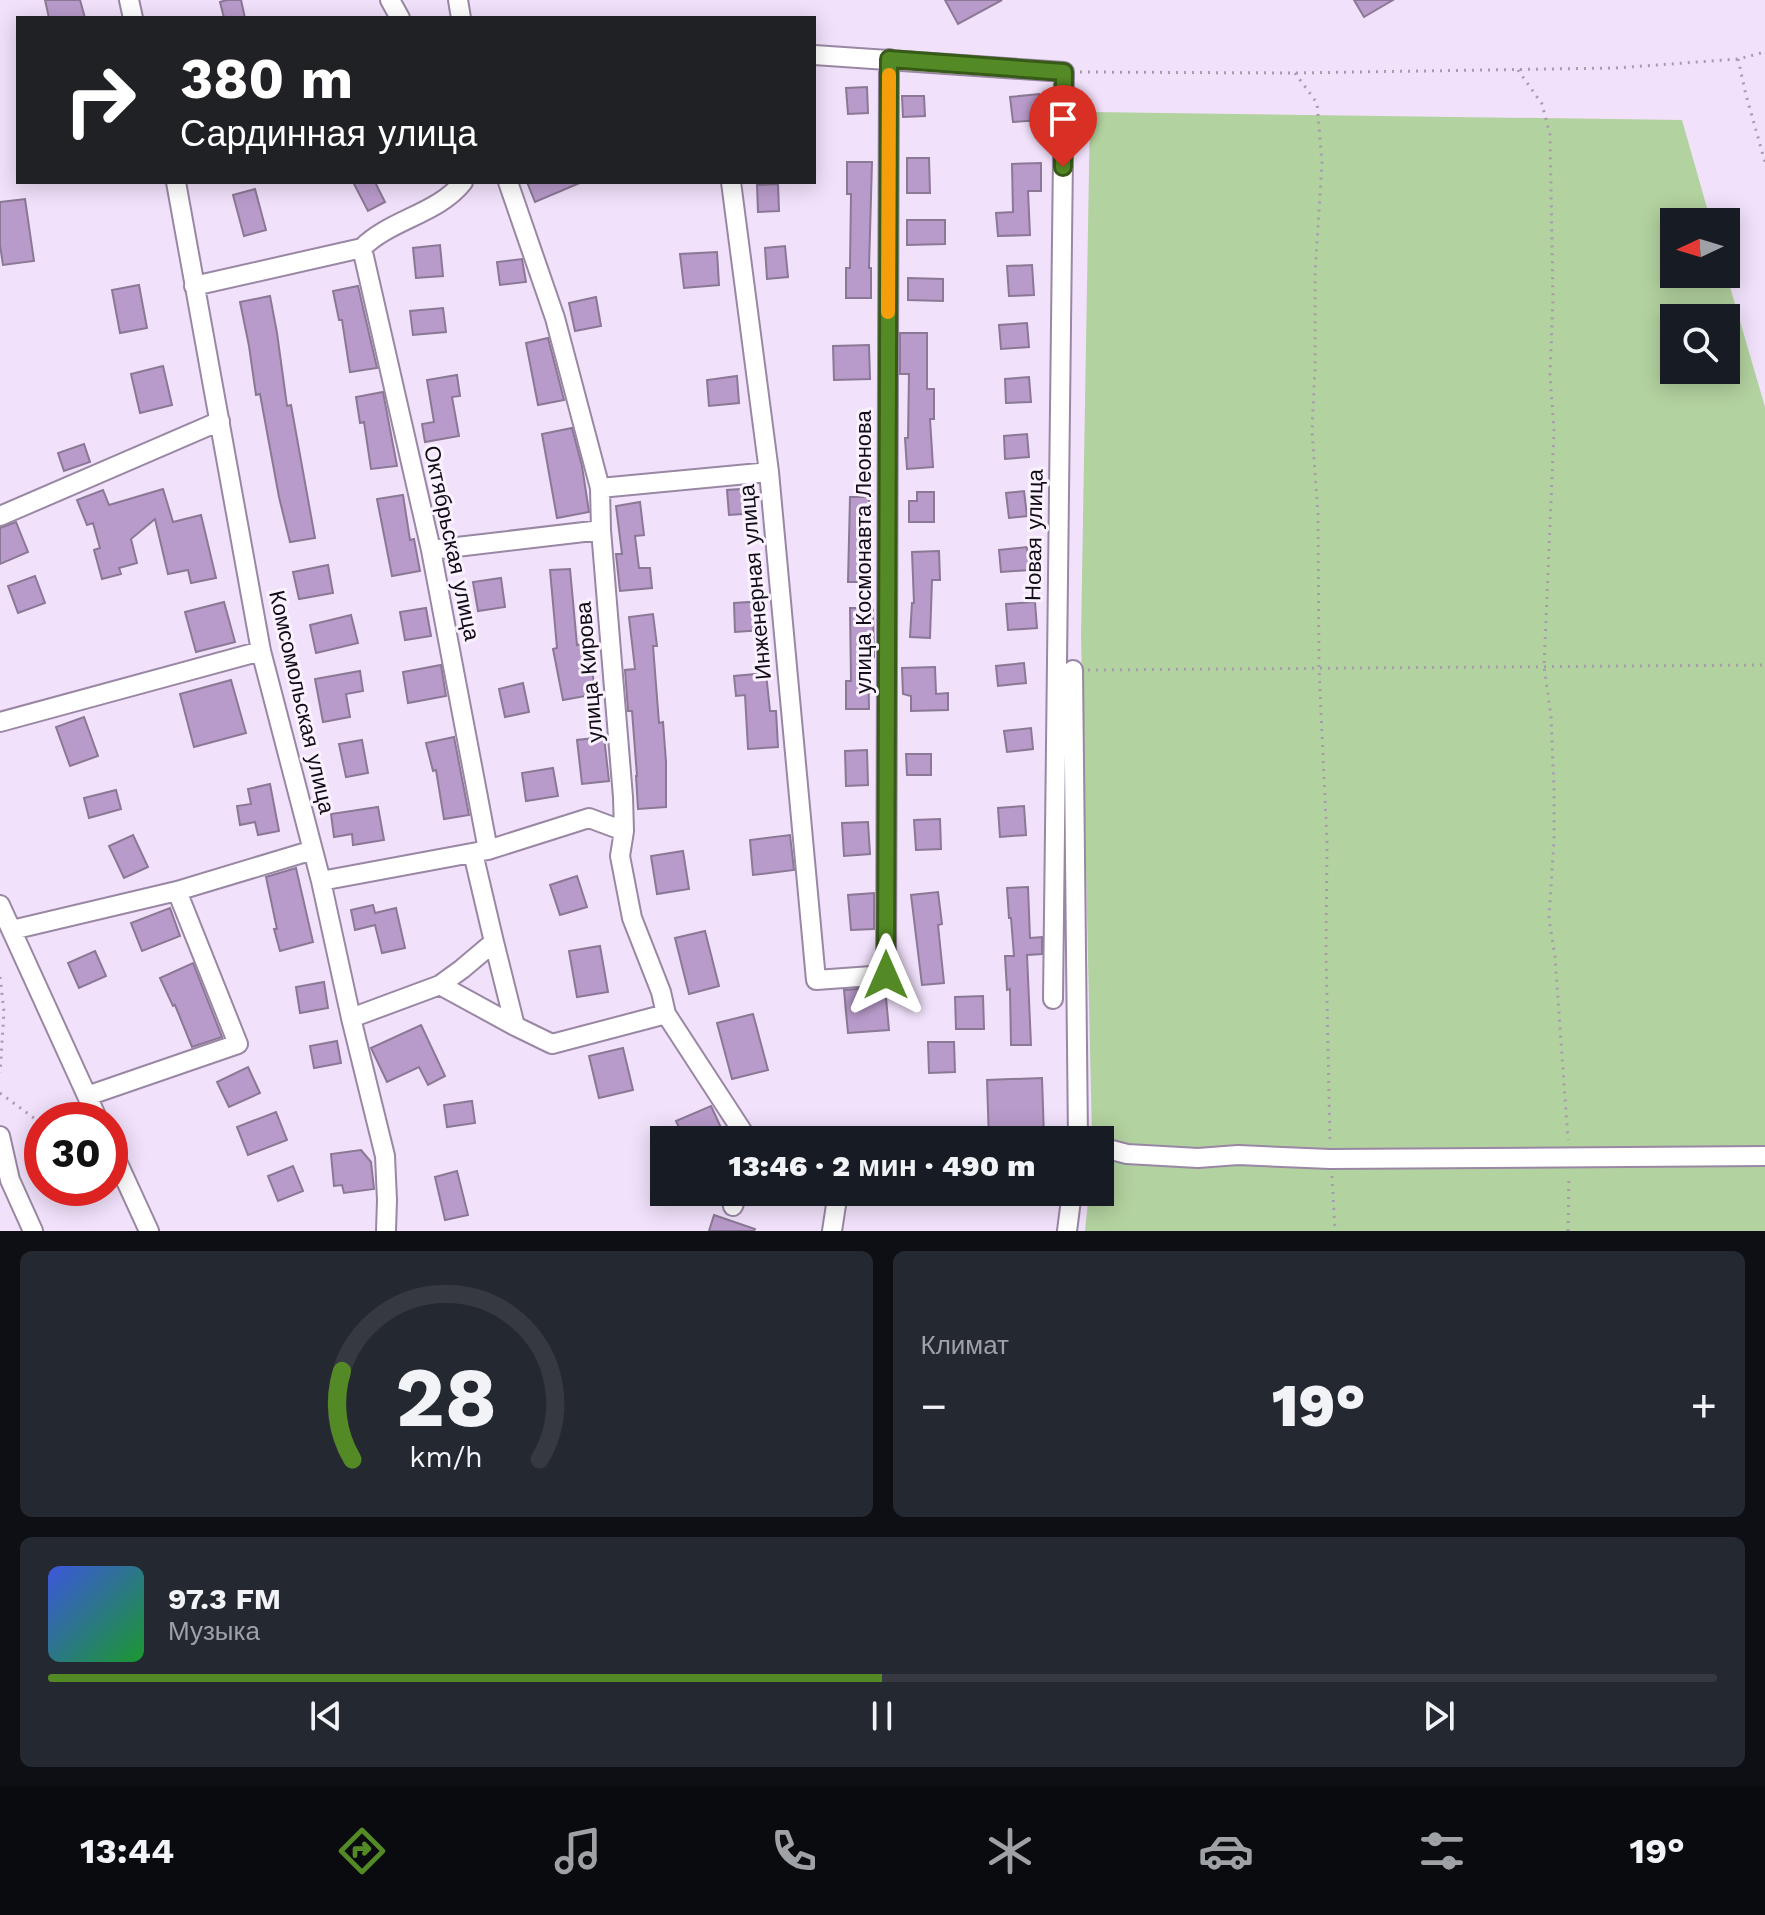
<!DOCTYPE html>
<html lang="ru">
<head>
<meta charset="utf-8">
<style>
  body { margin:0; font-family:"Work Sans",sans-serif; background:#242831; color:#f1f3f6; height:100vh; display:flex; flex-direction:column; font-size:30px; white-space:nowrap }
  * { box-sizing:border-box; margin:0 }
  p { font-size:26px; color:#9ea1a6 }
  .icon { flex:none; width:44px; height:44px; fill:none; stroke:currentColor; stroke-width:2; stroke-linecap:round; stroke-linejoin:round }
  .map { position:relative; height:1231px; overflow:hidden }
  .details { display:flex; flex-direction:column; gap:20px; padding:20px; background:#0d0f14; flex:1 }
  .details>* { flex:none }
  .top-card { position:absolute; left:16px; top:16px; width:800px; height:168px; border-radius:0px; box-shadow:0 4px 20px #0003; background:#202124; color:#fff; overflow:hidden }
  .needle { width:52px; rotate:266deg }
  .tools { position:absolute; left:1660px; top:208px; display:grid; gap:16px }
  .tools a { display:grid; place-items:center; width:80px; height:80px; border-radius:0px; background:#171b24; box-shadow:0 4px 20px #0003; font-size:40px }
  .speed { position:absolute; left:24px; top:1102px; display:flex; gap:16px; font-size:40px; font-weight:700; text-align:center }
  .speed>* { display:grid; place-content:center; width:104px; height:104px; border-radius:50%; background:#171b24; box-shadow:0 4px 20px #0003; line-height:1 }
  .speed .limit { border:12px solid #d22; background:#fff; color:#111 }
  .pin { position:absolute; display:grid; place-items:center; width:68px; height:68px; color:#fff; margin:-82px -34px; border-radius:50% 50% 50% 0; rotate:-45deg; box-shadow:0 0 8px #0007 }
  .pin .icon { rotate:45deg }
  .me { position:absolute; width:88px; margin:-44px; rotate:0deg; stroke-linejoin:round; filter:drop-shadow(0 0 6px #0008) }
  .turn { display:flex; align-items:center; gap:28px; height:168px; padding:0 32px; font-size:36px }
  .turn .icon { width:104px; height:104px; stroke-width:2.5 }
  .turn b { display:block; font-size:56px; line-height:68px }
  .big { font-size:60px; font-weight:800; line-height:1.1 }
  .details .card { flex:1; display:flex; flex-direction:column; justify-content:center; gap:12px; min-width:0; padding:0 28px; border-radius:12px; background:#242831 }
  .details .dial { align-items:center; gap:0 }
  .dial svg { height:208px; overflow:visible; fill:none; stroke:#363941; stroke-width:7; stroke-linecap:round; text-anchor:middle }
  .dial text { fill:#f1f3f6; stroke:none }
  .song { display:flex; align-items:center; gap:24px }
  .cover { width:96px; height:96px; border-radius:12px; background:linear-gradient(135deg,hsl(230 70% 55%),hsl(130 70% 35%)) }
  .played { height:8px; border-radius:4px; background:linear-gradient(90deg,#548a25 50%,#363941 50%) }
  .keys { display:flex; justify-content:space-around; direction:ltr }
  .heat { display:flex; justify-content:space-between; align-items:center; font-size:44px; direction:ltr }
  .details .tiles { flex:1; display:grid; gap:20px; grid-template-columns:1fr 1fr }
  .card:last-child { grid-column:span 2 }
  .trip { position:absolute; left:650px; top:1126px; width:464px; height:80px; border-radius:0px; background:#171b24; box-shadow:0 4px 20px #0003; font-weight:800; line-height:80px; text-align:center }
  .dock { display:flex; height:128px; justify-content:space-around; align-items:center; background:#090b0e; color:#9ea1a6 }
  .dock .icon { width:56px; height:56px }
  .dock .current { color:#548a25 }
  .dock b { font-size:36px; color:#f1f3f6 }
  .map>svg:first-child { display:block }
  .green { fill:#b2d29f; fill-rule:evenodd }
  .building { fill:#b99bcb; stroke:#8a7894; stroke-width:2 }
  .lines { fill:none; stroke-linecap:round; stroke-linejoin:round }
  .minor-casing { stroke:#9987a4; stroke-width:22 }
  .path { stroke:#a89bb0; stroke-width:3; stroke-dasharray:2 6; stroke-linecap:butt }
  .minor { stroke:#fff; stroke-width:18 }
  .route-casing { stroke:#375a18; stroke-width:20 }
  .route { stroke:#548a25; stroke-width:14 }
  .slow { stroke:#f59e0b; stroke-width:14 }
  .labels { text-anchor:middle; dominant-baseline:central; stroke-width:6; stroke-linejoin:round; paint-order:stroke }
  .street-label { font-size:22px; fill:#120c16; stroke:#faf2ff }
</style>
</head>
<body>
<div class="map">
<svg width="1765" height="1231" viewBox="0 0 1765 1231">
  <rect width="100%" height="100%" fill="#f1e1fb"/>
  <path class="green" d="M1090 112 1682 120 1711 222H1674V274L1726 273 1765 407V1231H1085L1089 1192H1100V1140H1092L1081 636ZM1674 318H1726V370H1674Z"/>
  <path class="building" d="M45 0H80L85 18H49Z
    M227 0H241L245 18H224L220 2Z
    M945 0H1002L958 24Z
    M1354 0H1393L1364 17Z
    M867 87 868 113 848 114 846 88Z
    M1039 94 1041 120 1013 122 1010 97Z
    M902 96H924L925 116 903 117Z
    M907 158H929L930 193H907Z
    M847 162H872L869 268H871V298H846V268H850L851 194H847Z
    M1041 163V191H1028L1030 235 998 236 996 213 1013 212 1012 164Z
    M353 182H375L385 202 368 211Z
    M527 182H582L535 202Z
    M778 184 779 211 758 212 757 185Z
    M255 189 266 230 244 236 233 195Z
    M25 199 34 261 3 265 0 245V202Z
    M907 220H945V244L907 245Z
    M440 245 443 276 416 278 413 248Z
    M785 246 788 277 767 279 765 248Z
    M717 252 719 285 684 288 680 254Z
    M522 259 526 282 500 285 497 262Z
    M1032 265 1034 295 1009 296 1007 266Z
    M908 278 943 279V301L908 300Z
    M139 285 147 328 120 333 112 290Z
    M358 286 377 368 350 372 342 320H339L333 291Z
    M270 296 277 333 287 406 291 405 315 538 290 542 279 497 260 394 256 395 249 346 240 302Z
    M596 297 601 326 575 331 569 303Z
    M443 308 446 332 413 335 410 311Z
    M1027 323 1029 347 1001 349 999 325Z
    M900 333H927V389H934V419H930L933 467 907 469 905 438H908L909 374H900Z
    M548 338 564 400 538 405 526 343Z
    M869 345 870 379 834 380 833 346Z
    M163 366 172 405 140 413 131 374Z
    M457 375 460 396 452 397 459 436 425 442 422 424 434 422 427 380Z
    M737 376 739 403 709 406 707 380Z
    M1029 377 1031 402 1006 403 1005 379Z
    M383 392 397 466 371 469 364 422 360 423 356 397Z
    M572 428 582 466 589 512 557 518 542 434Z
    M1027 434 1029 457 1005 459 1004 436Z
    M84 444 90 462 64 471 58 453Z
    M755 488 758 513 729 515 727 490Z
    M163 489 173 522 201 515 216 578 191 583 188 570 168 574 155 519 131 539 137 563 119 568 121 574 102 579 94 550 100 548 93 523 87 525 77 500 103 490 109 505Z
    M1024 491 1027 516 1009 518 1006 493Z
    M917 492H934V522H909V501H917Z
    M403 495 410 540 414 539 420 571 392 576 377 499Z
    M850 497H869L868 582H848Z
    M640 502 644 535 635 536 639 568H650L652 588 620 591 616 554H622L616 506Z
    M16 522 28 552 0 564V528Z
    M1027 547 1029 570 1001 572 999 550Z
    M939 551 940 580H932L930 638 910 637 912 603H914L912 552Z
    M328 565 333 593 299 599 293 572Z
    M570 569 577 645 587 643 596 694 563 700 553 649 557 648 550 570Z
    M35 576 45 603 18 613 8 586Z
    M501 578 505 607 478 611 473 582Z
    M764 601 765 630 735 632 734 603Z
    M224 602 235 642 196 652 185 612Z
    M1035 602 1037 628 1008 630 1006 604Z
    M426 608 431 636 405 640 400 612Z
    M850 608H873L874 657H868L869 709H846V681H851Z
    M653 614 657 646H653L659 723 663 722 666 762V807L638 809 636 776H637L632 711H628L625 670 635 669 629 617Z
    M351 615 358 643 316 653 310 625Z
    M1024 663 1026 683 998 686 996 666Z
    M441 665 446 696 408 703 403 672Z
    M935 667 936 694 948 693V710L911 711V696L903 694 902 668Z
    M360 671 363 691 346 694 350 717 323 722 315 679Z
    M766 673 770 711H776L778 747 748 749 745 695 736 696 734 676Z
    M231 680 246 733 194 747 180 694Z
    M523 683 529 712 505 717 499 689Z
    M84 717 98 756 70 766 56 727Z
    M1031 728 1033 749 1007 752 1004 731Z
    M454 737 469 815 444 819 436 770 433 771 426 743Z
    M604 737 609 781 582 784 577 740Z
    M362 740 368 773 346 777 339 744Z
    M867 750 868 785 846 786 845 751Z
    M906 754H931V775H907Z
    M553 768 558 796 526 801 522 773Z
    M270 784 279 831 258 835 255 822 240 825 237 806 251 804 248 789Z
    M116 790 121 809 89 818 84 798Z
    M1024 806 1026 835 1000 837 998 808Z
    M378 807 384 840 353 845 352 834 334 837 331 814Z
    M940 819 941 849 916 850 914 820Z
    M868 822 870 854 844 856 842 823Z
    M133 835 148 867 124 878 109 846Z
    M790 835 794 870 753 875 750 840Z
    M683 851 689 889 657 894 651 856Z
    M296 868 313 942 280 951 274 929H277L266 877Z
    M577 876 587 907 560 915 550 885Z
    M1028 887 1030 938 1042 937V954L1027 955 1031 1045H1011L1010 989 1007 990 1005 956H1014L1011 918H1009L1007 888Z
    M938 892 942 924 938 925 944 983 922 985 911 895Z
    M874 893V929L851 930 848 895Z
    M373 905 375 913 396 908 405 948 382 953 375 925 355 930 351 910Z
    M170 908 180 936 142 951 131 923Z
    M705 931 719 986 689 994 675 938Z
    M600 946 608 992 577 997 569 951Z
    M95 951 106 976 79 988 68 963Z
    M193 963 222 1037 192 1047 175 1005 173 1006 160 978Z
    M324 982 328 1008 300 1013 296 987Z
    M885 987 889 1030 848 1033 844 990Z
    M983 996 984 1029H956L955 997Z
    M753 1014 768 1070 732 1079 717 1023Z
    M421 1025 445 1076 428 1085 419 1067 387 1082 371 1048Z
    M337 1041 341 1063 314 1068 310 1046Z
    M928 1042H954L955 1072 929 1073Z
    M623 1048 633 1090 599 1098 589 1056Z
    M248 1067 260 1093 229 1107 217 1082Z
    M1042 1078 1044 1137 989 1140 987 1080Z
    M472 1101 475 1123 447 1127 444 1105Z
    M711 1106 723 1132 705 1140H685L676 1121Z
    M276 1112 287 1140 248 1155 237 1127Z
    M361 1150 371 1162 374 1189 344 1193 342 1185 334 1186 331 1154Z
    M293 1166 303 1191 278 1201 268 1176Z
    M457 1171 468 1215 445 1220 435 1177Z
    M714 1215 755 1229 754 1231H709Z"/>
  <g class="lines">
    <g class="minor-casing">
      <path id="minor" d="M129 0 133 18
        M390 0 400 18
        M458 0 461 18
        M814 55 1064 72 1053 999
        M176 182 261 651 321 881 351 1018 385 1156 387 1200 386 1231
        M508 182 555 318 600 488 601 530 623 797 624 831 620 856 632 918 661 992 666 1014 748 1140
        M731 182 769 472 816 980 886 975 889 59
        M362 248 431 550 488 850
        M194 286 362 248C391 219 438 214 463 182
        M600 488 769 472
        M0 516 220 421
        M431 550 601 530
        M1073 670 1078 1140
        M0 722 261 651
        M473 853 494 942
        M321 881 488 850 589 818 624 831
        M177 891 313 850
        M0 905 98 1120
        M12 930 177 891 238 1044 87 1096
        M440 985 515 1026
        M351 1018 440 985 462 969 494 942 515 1026 552 1044 666 1014
        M0 1136 10 1180 33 1231
        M110 1146 149 1231
        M1100 1147 1127 1154 1198 1158 1238 1155 1330 1159 1765 1156
        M733 1206 738 1192
        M832 1231 838 1192
        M1067 1231 1072 1192"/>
    </g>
    <path class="path" d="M1738 59 1746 95 1765 162
      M1518 70 1542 104 1550 135 1553 298 1550 374 1554 431 1544 667 1551 716 1554 789V840L1549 919 1555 957 1568 1140
      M1080 72 1295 73 1616 68 1738 59 1765 52
      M1295 73 1317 103 1322 163 1315 274V368L1312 431 1318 515 1319 668 1327 842 1326 953 1330 1141
      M1088 670 1765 665
      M0 977 4 1012 0 1073
      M0 1093 42 1124
      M1332 1176 1335 1231
      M1568 1231 1569 1175"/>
    <use href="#minor" class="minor"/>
  </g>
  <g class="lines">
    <g class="route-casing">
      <path id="route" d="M886 975 889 59 1064 72 1063 167"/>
    </g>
    <use href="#route" class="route"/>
    <path class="slow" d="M888 312 889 75"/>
  </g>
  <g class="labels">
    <g class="street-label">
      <text transform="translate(1034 535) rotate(-89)">Новая улица</text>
      <text transform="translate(452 543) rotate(78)">Октябрьская улица</text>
      <text transform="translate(863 552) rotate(-90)">улица Космонавта Леонова</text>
      <text transform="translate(755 582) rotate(-95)">Инженерная улица</text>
      <text transform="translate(589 672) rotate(-95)">улица Кирова</text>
      <text transform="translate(302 702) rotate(77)">Комсомольская улица</text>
    </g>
  </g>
</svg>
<div class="tools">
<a><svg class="needle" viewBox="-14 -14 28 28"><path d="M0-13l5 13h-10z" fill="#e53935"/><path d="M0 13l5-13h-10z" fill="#9ea1a6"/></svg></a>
<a><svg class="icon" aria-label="search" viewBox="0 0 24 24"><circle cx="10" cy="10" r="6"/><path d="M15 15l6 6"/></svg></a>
</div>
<div class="speed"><div class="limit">30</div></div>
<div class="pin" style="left:1063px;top:167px;background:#d93025"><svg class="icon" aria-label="arrive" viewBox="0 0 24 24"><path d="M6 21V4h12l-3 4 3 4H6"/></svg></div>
<svg class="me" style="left:886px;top:975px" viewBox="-20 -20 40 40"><path d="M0-17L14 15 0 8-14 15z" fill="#548a25" stroke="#fff" stroke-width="4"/></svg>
<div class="trip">13:46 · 2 мин · 490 m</div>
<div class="top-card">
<div class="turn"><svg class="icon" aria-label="right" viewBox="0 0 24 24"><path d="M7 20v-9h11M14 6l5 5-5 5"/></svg><div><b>380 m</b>Сардинная улица</div></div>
</div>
</div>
<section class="details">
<div class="tiles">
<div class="card dial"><svg viewBox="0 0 100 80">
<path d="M14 69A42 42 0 1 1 86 69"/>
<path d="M14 69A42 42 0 0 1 10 35" stroke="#548a25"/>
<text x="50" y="56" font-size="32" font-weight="700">28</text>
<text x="50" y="72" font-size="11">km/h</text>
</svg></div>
<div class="card"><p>Климат</p>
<div class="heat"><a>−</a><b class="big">19°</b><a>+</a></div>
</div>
<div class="card">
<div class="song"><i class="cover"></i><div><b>97.3 FM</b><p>Музыка</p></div></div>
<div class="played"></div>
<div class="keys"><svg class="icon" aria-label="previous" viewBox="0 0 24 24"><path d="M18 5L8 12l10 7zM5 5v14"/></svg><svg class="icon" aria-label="pause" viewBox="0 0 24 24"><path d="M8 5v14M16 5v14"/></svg><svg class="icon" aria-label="next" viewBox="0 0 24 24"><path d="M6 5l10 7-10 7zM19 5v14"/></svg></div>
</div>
</div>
</section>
<nav class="dock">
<b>13:44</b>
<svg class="icon current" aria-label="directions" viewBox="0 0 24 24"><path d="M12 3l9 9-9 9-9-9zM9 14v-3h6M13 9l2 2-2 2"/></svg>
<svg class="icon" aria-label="music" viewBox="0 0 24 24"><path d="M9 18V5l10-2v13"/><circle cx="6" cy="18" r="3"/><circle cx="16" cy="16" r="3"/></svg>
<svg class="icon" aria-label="phone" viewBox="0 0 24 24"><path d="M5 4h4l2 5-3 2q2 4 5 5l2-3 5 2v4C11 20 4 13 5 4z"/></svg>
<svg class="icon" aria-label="climate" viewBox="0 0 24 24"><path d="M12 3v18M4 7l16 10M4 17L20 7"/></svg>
<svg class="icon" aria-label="car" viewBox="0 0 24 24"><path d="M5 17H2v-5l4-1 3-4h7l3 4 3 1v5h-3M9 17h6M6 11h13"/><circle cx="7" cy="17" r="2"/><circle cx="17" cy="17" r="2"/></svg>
<svg class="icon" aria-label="filters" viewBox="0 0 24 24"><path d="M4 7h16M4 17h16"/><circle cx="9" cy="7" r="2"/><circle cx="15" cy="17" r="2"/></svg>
<b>19°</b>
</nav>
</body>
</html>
